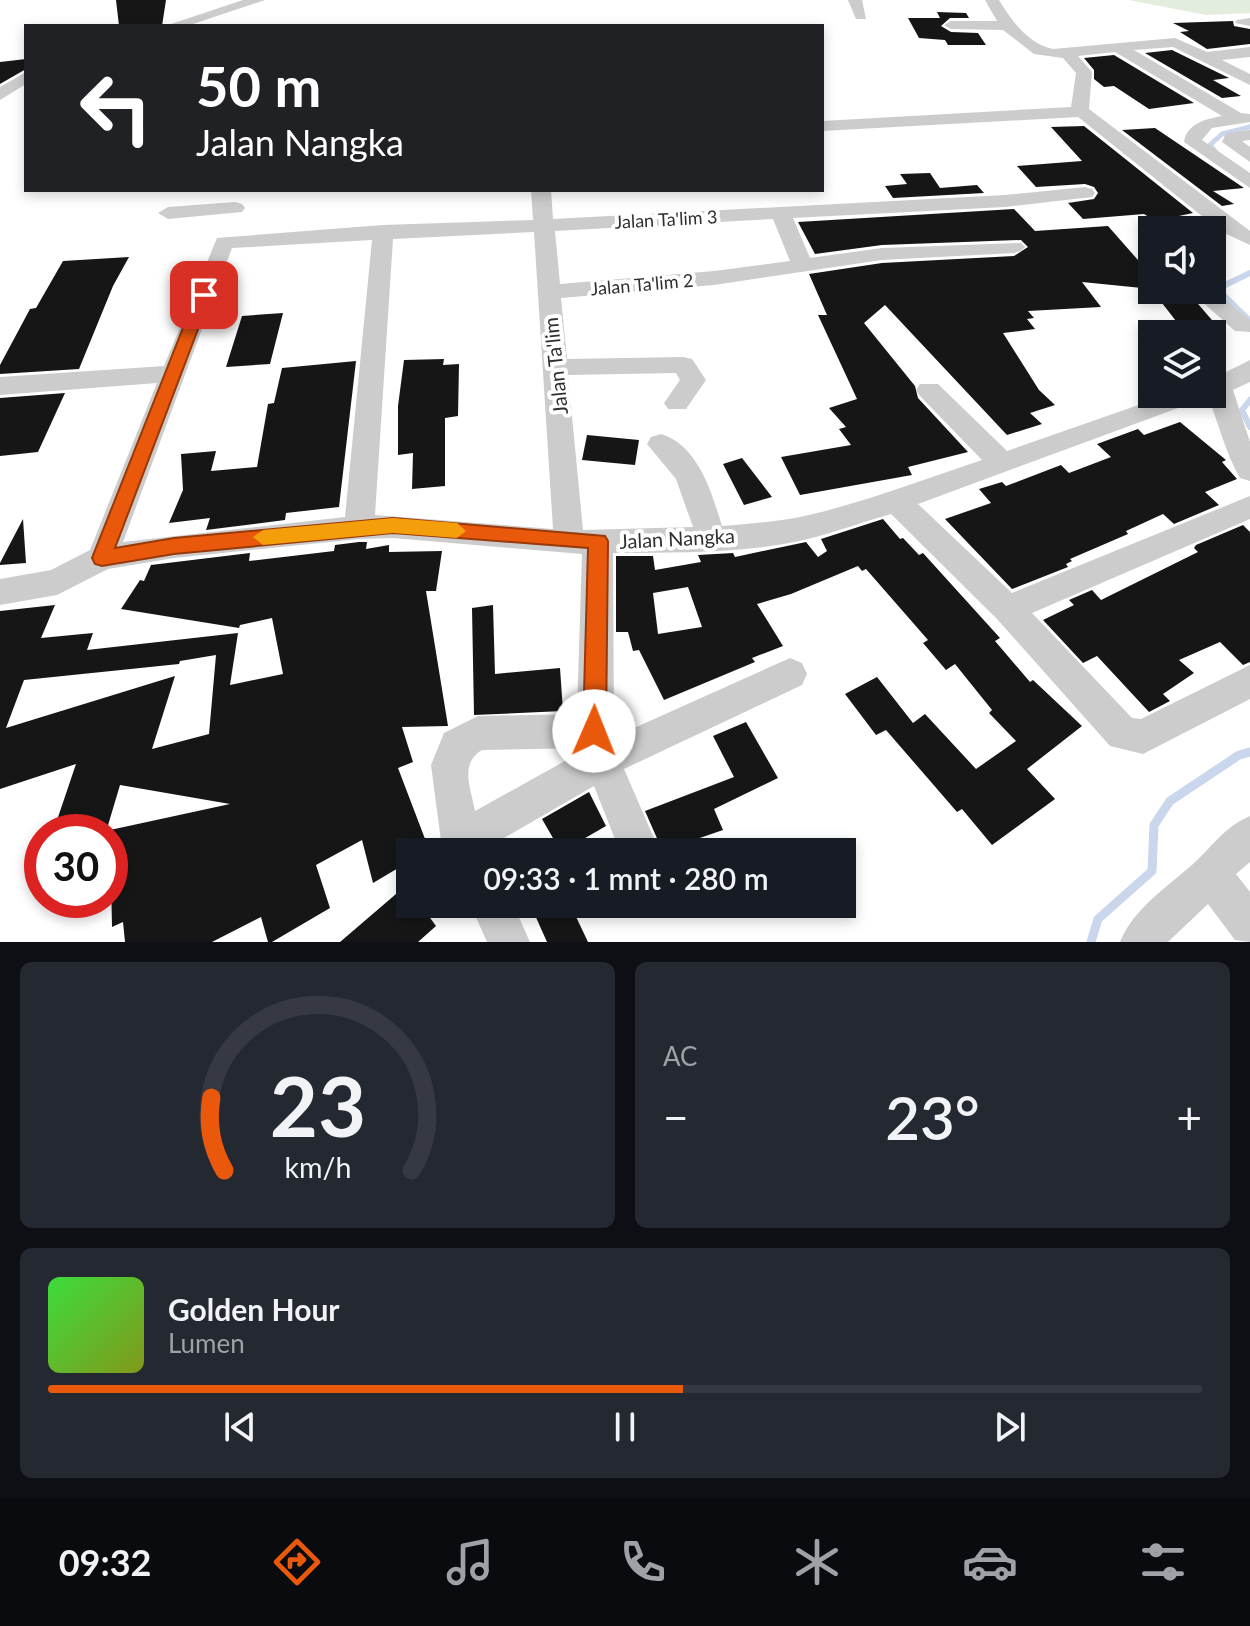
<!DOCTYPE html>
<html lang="id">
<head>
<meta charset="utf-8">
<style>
  body { margin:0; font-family:Lato,sans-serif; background:#242831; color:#f1f3f6; height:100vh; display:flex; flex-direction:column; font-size:30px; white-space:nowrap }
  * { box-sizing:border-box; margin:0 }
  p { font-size:26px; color:#9ea1a6 }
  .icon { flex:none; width:44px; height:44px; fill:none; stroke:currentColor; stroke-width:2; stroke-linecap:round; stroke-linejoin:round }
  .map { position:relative; height:942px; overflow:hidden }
  .drawer { display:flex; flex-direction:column; gap:20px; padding:20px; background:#0d0f14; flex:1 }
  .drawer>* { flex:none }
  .top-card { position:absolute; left:24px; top:24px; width:800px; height:168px; border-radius:0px; box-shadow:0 4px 12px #0003; background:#202124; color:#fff; overflow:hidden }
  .controls { position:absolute; left:1138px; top:216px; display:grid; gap:16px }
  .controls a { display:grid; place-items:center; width:88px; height:88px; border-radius:0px; background:#171b24; box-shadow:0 4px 12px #0003; font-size:40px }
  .speed { position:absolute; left:24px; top:814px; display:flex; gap:16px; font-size:40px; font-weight:700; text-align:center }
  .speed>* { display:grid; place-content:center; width:104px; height:104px; border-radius:50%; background:#171b24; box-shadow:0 4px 12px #0003; line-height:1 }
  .speed .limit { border:12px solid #d22; background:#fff; color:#111 }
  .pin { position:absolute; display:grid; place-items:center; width:68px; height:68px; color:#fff; margin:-34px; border-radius:16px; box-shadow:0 4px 12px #0006 }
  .me { position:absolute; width:88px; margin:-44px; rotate:1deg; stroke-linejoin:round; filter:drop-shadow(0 0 6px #0008) }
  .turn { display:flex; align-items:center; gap:28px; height:168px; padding:0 40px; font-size:36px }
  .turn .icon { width:104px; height:104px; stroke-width:2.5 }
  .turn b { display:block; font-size:56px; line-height:68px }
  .big { font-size:60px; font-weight:600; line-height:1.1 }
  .drawer .tile { flex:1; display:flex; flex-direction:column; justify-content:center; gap:12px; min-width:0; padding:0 28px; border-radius:12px; background:#242831 }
  .drawer .dial { align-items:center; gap:0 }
  .dial svg { height:208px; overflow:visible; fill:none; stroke:#363941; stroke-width:7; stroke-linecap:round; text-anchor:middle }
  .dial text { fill:#f1f3f6; stroke:none }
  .song { display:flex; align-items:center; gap:24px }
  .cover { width:96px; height:96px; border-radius:12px; background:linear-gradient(135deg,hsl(120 70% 55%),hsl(70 70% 35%)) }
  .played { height:8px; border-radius:4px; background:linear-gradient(90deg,#ea580c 55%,#363941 55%) }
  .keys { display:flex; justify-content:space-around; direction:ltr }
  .heat { display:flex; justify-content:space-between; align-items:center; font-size:44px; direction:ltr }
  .drawer .tiles { flex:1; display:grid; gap:20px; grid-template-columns:1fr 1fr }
  .tile:last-child { grid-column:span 2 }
  .trip { position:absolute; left:396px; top:838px; width:460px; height:80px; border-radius:0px; background:#171b24; box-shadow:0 4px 12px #0003; font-weight:600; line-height:80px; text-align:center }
  .dock { display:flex; height:128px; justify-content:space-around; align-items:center; background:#090b0e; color:#9ea1a6 }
  .dock .icon { width:56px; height:56px }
  .dock .on { color:#ea580c }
  .dock b { font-size:36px; color:#f1f3f6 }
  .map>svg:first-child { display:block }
  .green { fill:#e2eddd }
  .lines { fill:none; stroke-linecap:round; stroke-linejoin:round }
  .stream-far2 { stroke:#cad6ec; stroke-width:5 }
  .stream-far1 { stroke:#cad6ec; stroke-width:6 }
  .stream { stroke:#cad6ec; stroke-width:9 }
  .building { fill:#161616; fill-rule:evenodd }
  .street { fill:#ccc; fill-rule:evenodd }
  .route { fill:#ea580c; stroke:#983908; stroke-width:2 }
  .slow { fill:#f59e0b }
  .labels { text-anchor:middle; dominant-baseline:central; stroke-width:8; stroke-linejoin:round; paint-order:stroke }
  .far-street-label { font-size:18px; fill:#2f2f2f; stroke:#fff }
  .street-label { font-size:20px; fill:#2f2f2f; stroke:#fff }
</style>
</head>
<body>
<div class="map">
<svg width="1250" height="942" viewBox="0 0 1250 942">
  <rect width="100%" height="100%" fill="#fff"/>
  <path class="green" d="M1129 0H1250V13L1206 15Z"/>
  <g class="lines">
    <path class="stream-far2" d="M1215 151 1210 145 1222 134 1250 127"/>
    <path class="stream-far1" d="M1250 273 1217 289 1250 321
      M1250 400 1242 410 1250 427"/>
    <path class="stream" d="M1091 942 1098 919 1152 871 1154 825 1170 801 1239 755 1250 752"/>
  </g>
  <path class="building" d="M116 0H166L162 26H119Z
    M937 12 966 13 969 18H950L941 26 951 32 978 33 986 45H948L945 40 919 38 908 18H940Z
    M1233 21 1234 26 1250 29V44L1207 49 1180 32 1189 31 1173 23Z
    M1172 50 1229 78 1213 80 1241 96 1222 98 1145 53Z
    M1114 55 1194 103 1149 109 1114 86 1104 87 1094 79V70L1084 58Z
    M26 59V69L0 84V62Z
    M1084 126 1193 213 1155 221 1144 214 1083 219 1068 203 1094 199 1098 193 1094 187 1085 184 1036 187 1017 166 1082 161 1051 127Z
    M1155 128 1244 188 1213 191 1234 204 1222 206 1122 130Z
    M930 173 940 188 977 185 984 193 893 198 885 186 907 184 900 174Z
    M1014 209 1035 231 1108 226 1152 276V289L1082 282 1101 307 1028 311 1034 318 1027 319 1035 329 1003 333 1039 390 1055 405 1030 413 1042 424 1007 435 885 305 864 323 915 386 918 398 968 452 908 467 912 475 800 495 781 457 851 445 839 429 846 427 829 408 857 399 818 315H827L809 274 882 263 1014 256 1028 247 1021 240 882 245 815 254 798 222Z
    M129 257 113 286 79 369 0 374V365L30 309 36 308 63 261Z
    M1152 290H1186L1224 334H1186Z
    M283 313 270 364 226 367 242 316Z
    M444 359 443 365 459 364 458 416 445 418V486L412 489 413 453 398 455V406L404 360Z
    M356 361 339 507 286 513 285 520 206 530 210 518 169 523 183 490 181 454 216 451 211 471 257 467 268 404 274 403 282 368Z
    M65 393 38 452 0 456V398Z
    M1180 422 1226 460 1222 462 1237 479 1205 492 1219 505 1174 524 1163 514 1126 531 1128 534 1070 559 1072 561 1066 564 1068 567 1012 589 945 519 991 503 979 489 1002 482 1006 486 1061 465 1069 473 1111 457 1097 444 1138 429 1144 435Z
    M587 435 639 440 635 465 582 460Z
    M742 458 772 497 744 505 723 464Z
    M23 519 26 563 0 565V563Z
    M883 519 900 539 903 538 919 555 923 553 1000 638 995 641 1030 682 1033 680 1082 726 1027 769 1055 799 992 845 962 809 957 812 886 730 876 735 845 694 877 677 913 723 925 714 976 769 1016 741 989 713 992 710 955 664 946 670 923 643 928 640 866 569 862 571 858 566 791 594 757 604 783 646 752 658 755 662 664 700 639 650 633 651 628 632H616V556H653L655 570 701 562 698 555 733 553 735 557 806 542 818 557 827 551 821 539ZM688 587 702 627 658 634 653 593Z
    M1243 525 1250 532V662L1243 665 1220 642 1179 660 1194 673 1163 694 1170 701 1149 712 1097 656 1083 663 1043 620 1074 605 1069 600 1092 590 1101 600 1198 552 1194 548 1196 545Z
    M359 542H367L366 549 389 545V552L442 551 436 591H426L448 726 402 727 413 762 398 768 430 852H410V861L373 883 362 840 316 865 330 908 272 942H268L261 917 212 942H125L123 922 112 927 110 830 230 804 120 785 106 832H53L76 764 0 789V611L55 605 41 638 93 633 87 650 238 633 230 685 283 674 272 618 240 625 239 628 121 609 140 580 144 581 151 565 250 553 249 561 334 551 335 545ZM216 655 209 734 152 749 175 676 6 728 24 680 179 664 180 661Z
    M493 605 495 674 560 668 563 711 474 715 472 608Z
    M746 722 778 778 714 809 723 830 691 841 695 852H663L645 811 734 777 713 736Z
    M589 792 606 826 561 852 542 819Z
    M410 882V904H420L436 926 418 942H340Z
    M530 904H570L588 942H547Z"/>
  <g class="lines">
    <path class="street" d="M243 0H265L187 26H165Z
      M848 0H862L866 19H856Z
      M985 0H999C1011 20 1028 44 1053 49L1175 38 1207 52 1250 47V57L1222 60 1250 74V85L1173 47 1134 50 1241 113 1250 114V122L1212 128 1202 140 1250 173V188L1184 142C1187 123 1206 119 1222 116L1115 52 1078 56 1092 72 1089 109 1250 231V245L1222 232 1078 117 822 131V121L1071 107 1076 73 1063 58 1034 54 1003 30 951 29 944 25 951 21H997Z
      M1250 18V26L1235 23 1237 20Z
      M26 72V84L0 100V87Z
      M1250 130V140L1242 141 1250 147V162L1222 142 1226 133Z
      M1085 187 1092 189 1095 193 1092 197 1005 207 793 218 810 258 882 248 1021 243 1025 247 1021 251 1014 253 882 260 714 285 561 298 567 359 683 357 692 359 706 380 686 409H668L664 403 680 380 676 373 568 375 583 530 693 527 676 479 647 444 651 437 661 434C698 445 712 493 722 526 751 523 781 522 809 515 868 501 925 479 982 460L920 396 916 390 920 384H938L1007 451 1170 394H1212V379L1250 360V382L1233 390 1250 442V481L1240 478C1225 452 1219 424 1208 397L918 504 1012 593 1250 496V519L1032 613 1132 718 1141 719 1250 665V699L1143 754 1110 746 997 619 891 514C863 522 836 532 808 539 745 554 678 552 613 553L614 737 790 658 802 663 807 674 802 685 624 769 660 852H620L594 786 485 849 486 852H446L441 841 431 765 444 733 478 716 577 714 582 554 393 538 359 539 174 558 108 569 57 595 0 605V579L51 570 90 550 157 383 0 395V377L164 366 217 238 383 225 533 220 531 190H551L553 219 1005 195ZM773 219 790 261 714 271 560 284 555 231ZM534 232 553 529 375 515 393 239ZM372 240 345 517 123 542 232 248ZM580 748 581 752 475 811C471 788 459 764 482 750Z
      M235 202 242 204 245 208 242 212 168 219 158 213 168 207Z
      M1212 289 1250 320V332L1235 331 1189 290Z
      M1250 816V862L1236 874 1250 892V942L1235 940 1208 904 1168 942H1120C1134 908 1166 888 1193 864 1212 847 1224 827 1250 816Z
      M470 904H513L530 942H487Z"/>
  </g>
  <path class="route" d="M204 290 211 295 115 548 174 538 393 518 605 536 608 541 606 731 602 739 594 743 586 739 583 731 588 548 393 533 174 554 102 566 95 564 92 558 196 295Z"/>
  <path class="slow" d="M393 518 457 523 466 531 457 538 393 533 263 545 253 537 263 530Z"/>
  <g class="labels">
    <g class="far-street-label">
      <text transform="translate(666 219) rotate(-3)">Jalan Ta'lim 3</text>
      <text transform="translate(642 284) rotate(-5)">Jalan Ta'lim 2</text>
    </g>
    <g class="street-label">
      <text transform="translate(555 366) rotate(-96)">Jalan Ta'lim</text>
      <text transform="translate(677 538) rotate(-3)">Jalan Nangka</text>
    </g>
  </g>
</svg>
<div class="controls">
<a><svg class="icon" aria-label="sound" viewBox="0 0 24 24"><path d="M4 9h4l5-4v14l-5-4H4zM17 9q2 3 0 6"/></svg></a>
<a><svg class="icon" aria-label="layers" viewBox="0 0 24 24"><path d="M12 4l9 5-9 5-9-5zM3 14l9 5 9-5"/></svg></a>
</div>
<div class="speed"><div class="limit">30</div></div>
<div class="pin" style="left:204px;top:295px;background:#d93025"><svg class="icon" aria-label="arrive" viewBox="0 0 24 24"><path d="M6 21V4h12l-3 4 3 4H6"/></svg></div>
<svg class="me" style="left:594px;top:731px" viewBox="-20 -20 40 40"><circle r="19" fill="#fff"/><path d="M0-13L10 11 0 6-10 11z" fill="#ea580c"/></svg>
<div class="trip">09:33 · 1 mnt · 280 m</div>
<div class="top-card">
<div class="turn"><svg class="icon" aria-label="left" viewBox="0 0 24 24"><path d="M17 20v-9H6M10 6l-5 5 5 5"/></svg><div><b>50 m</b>Jalan Nangka</div></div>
</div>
</div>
<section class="drawer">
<div class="tiles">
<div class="tile dial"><svg viewBox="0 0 100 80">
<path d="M14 69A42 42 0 1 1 86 69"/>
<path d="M14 69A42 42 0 0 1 9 41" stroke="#ea580c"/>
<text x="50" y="56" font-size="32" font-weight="700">23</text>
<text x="50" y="72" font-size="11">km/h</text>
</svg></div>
<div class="tile"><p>AC</p>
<div class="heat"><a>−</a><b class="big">23°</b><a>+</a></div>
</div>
<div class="tile">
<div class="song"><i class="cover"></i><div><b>Golden Hour</b><p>Lumen</p></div></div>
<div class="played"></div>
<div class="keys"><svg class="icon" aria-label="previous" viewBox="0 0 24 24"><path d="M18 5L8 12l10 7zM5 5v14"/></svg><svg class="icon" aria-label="pause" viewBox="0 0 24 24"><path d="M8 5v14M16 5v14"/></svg><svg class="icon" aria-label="next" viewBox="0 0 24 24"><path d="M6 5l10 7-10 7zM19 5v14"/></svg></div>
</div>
</div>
</section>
<nav class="dock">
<b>09:32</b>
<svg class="icon on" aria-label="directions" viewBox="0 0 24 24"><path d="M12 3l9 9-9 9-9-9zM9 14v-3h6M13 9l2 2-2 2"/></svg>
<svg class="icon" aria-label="music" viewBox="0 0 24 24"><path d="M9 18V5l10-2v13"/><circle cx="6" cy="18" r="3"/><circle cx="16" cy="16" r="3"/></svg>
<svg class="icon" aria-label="phone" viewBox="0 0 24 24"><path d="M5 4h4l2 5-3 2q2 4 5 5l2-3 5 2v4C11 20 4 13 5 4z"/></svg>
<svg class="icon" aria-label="climate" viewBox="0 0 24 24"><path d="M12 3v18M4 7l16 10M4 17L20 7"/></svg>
<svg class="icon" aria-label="car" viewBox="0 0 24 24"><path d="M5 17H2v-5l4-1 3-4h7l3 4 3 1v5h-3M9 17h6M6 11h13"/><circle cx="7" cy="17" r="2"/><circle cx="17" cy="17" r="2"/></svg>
<svg class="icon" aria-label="filters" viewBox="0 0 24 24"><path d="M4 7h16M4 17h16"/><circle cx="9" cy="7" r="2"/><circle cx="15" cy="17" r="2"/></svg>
</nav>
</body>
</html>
